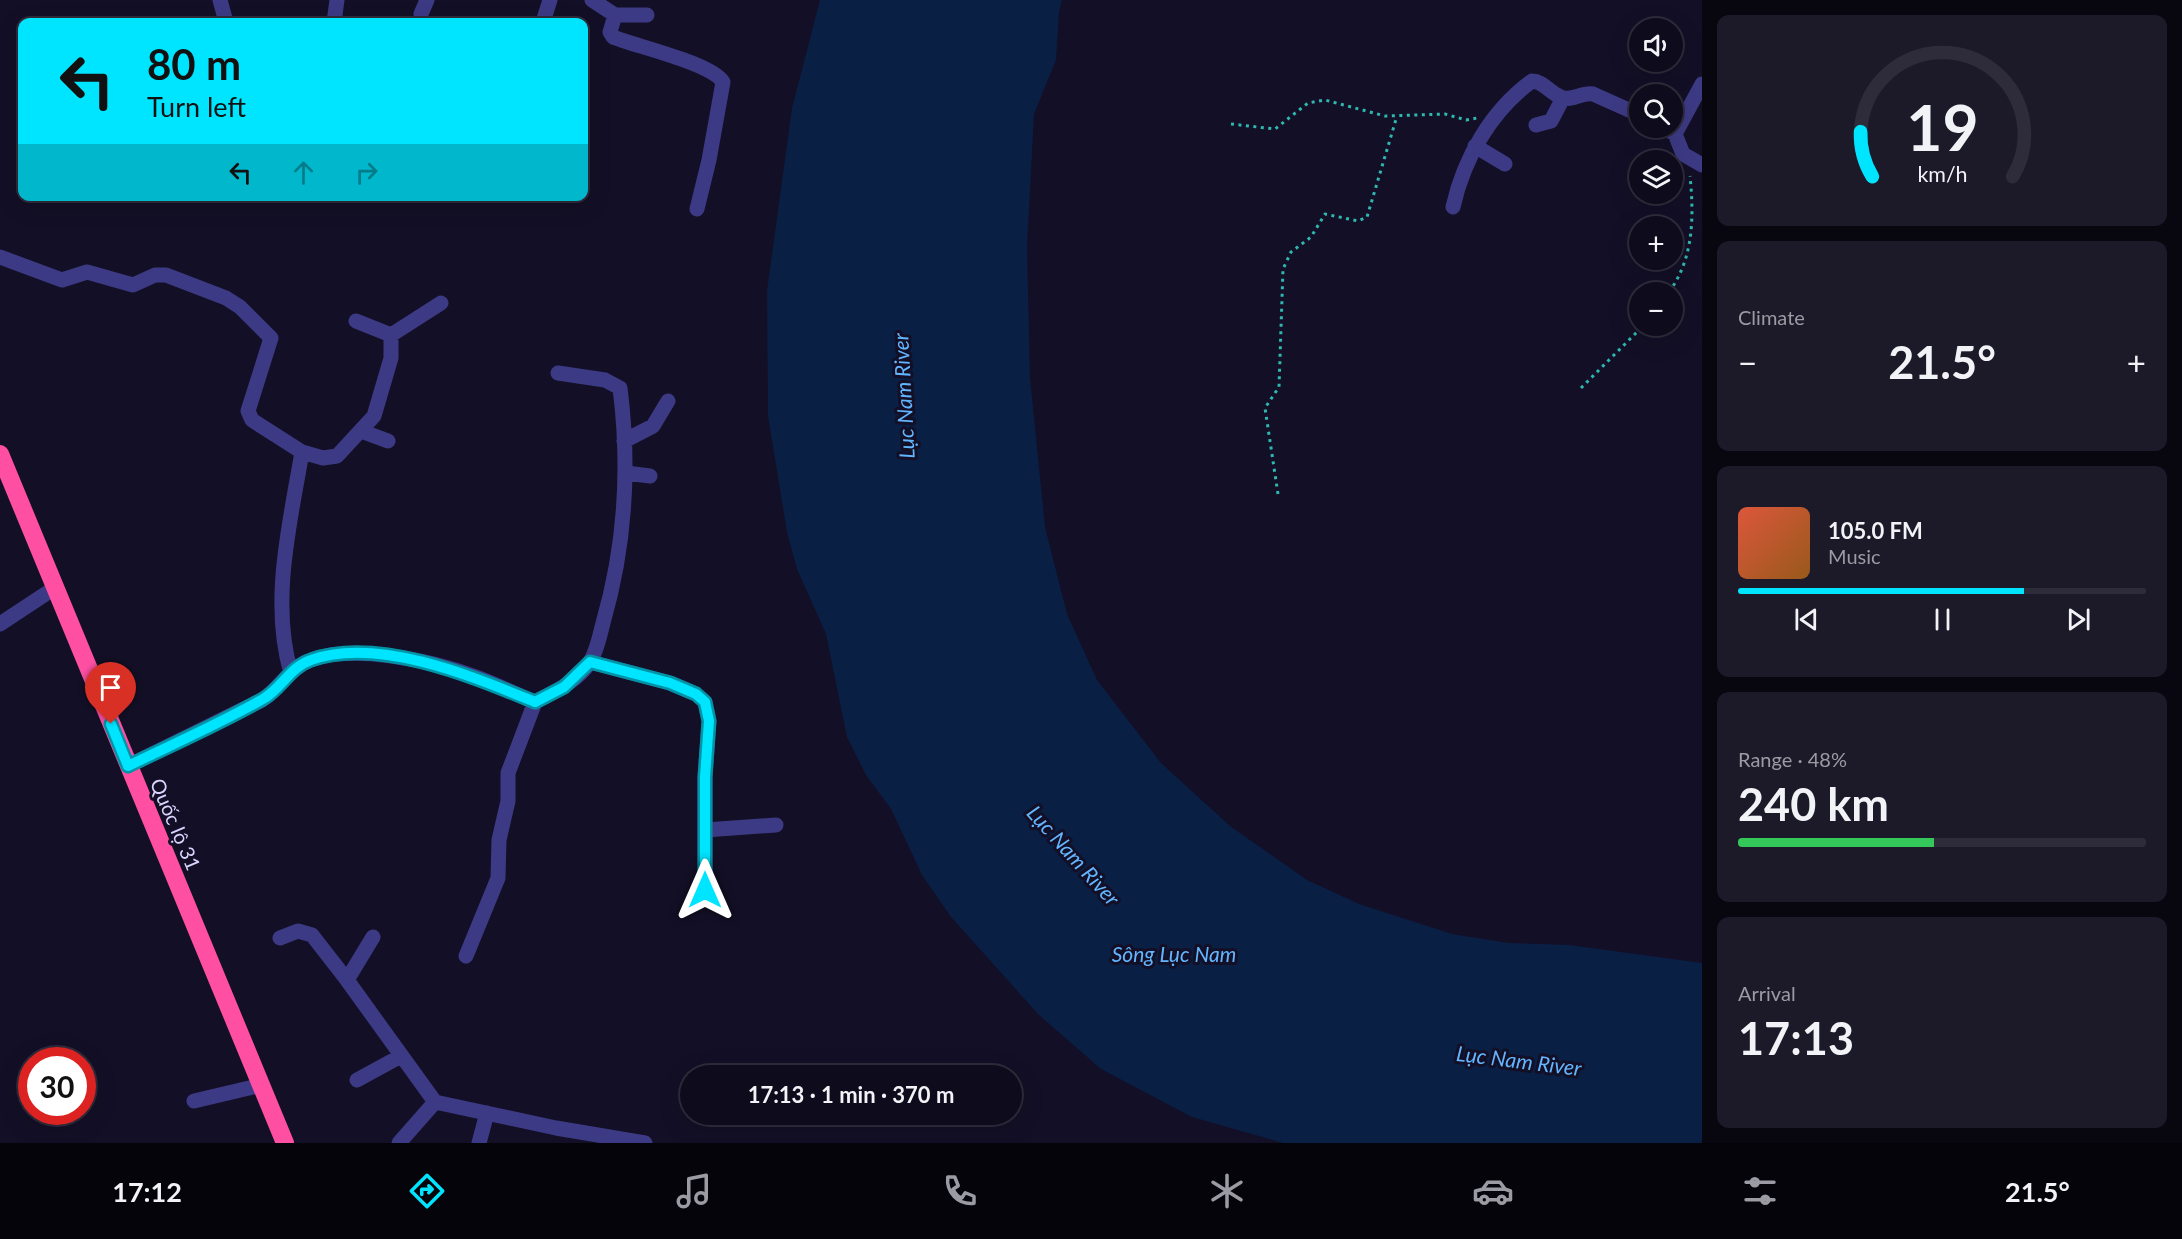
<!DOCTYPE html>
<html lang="en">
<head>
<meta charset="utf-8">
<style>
  body { margin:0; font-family:Lato,sans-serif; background:#1c1929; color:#f1f3f6; height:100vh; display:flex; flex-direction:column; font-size:22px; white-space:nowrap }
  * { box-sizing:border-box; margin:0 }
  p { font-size:20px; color:#9b9ba3 }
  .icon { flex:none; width:33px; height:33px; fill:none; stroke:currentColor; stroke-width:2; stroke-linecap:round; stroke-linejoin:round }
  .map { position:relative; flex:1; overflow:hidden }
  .panel { display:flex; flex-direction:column; gap:15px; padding:15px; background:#08060f; width:480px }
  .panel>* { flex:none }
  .top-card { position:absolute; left:18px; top:18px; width:570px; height:183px; border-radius:12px; box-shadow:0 6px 24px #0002,0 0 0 2px #2e2b3b; background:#00e5ff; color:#111; overflow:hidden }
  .tools { position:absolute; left:1629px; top:18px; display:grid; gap:12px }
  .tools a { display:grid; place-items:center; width:54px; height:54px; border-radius:50%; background:#0e0b1c; box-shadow:0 6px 24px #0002,0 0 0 2px #2e2b3b; font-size:30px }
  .speed { position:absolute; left:18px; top:1047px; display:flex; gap:12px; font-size:30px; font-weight:700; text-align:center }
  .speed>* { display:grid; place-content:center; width:78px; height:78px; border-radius:50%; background:#0e0b1c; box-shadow:0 6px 24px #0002,0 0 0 2px #2e2b3b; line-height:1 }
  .speed .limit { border:9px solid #d22; background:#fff; color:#111 }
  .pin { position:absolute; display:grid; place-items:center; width:51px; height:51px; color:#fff; margin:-62px -26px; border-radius:50% 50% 50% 0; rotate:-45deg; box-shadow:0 0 6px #0007 }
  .pin .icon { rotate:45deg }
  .me { position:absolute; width:66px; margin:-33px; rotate:0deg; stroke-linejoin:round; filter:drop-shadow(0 0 4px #0008) }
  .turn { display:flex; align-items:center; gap:21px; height:126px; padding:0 30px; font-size:27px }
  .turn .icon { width:78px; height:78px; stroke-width:2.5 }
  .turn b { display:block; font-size:42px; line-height:51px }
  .lanes { display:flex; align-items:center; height:57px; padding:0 30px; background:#0003; justify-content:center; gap:30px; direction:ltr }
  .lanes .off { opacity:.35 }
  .big { font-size:45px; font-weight:700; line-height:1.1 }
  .panel .tile { flex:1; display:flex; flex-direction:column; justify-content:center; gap:9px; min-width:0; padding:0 21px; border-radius:12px; background:#1c1929 }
  .panel .dial { align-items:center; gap:0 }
  .dial svg { height:156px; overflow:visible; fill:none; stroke:#2e2b3b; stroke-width:7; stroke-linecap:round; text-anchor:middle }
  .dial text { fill:#f1f3f6; stroke:none }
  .song { display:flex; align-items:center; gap:18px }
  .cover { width:72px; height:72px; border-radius:9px; background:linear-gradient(135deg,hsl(10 70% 55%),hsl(30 70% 35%)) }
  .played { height:6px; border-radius:3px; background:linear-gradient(90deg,#00e5ff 70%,#2e2b3b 70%) }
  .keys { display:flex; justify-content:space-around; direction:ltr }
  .heat { display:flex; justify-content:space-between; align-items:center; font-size:33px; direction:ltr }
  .charge { height:9px; border-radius:4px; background:linear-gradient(90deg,#34c759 48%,#2e2b3b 0) }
  .trip { position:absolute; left:680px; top:1065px; width:342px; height:60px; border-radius:30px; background:#0e0b1c; box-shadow:0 6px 24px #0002,0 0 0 2px #2e2b3b; font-weight:700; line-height:60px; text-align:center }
  .menu { display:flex; height:96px; justify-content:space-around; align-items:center; background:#06040b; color:#9b9ba3 }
  .menu .icon { width:42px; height:42px }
  .menu .on { color:#00e5ff }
  .menu b { font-size:27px; color:#f1f3f6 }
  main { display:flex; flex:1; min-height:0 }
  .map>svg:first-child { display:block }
  .water { fill:#0a1f44 }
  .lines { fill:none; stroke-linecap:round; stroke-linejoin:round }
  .path { stroke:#2fb8b0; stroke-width:3; stroke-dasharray:3 4.5; stroke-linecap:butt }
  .minor { stroke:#3d3a85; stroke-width:15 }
  .highway { stroke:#ff4fa3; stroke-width:18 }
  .route-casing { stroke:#0095a6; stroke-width:15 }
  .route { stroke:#00e5ff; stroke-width:10 }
  .labels { text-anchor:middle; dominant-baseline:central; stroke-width:6; stroke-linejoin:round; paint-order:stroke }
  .street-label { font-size:20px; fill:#d9d4ff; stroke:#130f26 }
  .water-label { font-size:21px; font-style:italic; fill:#62b6ff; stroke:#130f26 }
</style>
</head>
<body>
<main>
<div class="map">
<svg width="1702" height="1143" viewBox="0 0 1702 1143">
  <rect width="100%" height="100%" fill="#130f26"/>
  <path class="water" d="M820 0H1062L1059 12 1056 60 1034 114 1027 246 1030 378 1045 527 1067 614 1097 680 1161 763 1230 826 1307 880 1359 904 1452 934 1508 943 1569 945 1702 963V1143H1283L1192 1117 1101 1069 1039 1015 951 917 922 875 891 809 866 775 847 737 826 634 797 569 787 532 768 416 767 291 792 108Z"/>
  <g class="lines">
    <path class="path" d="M1231 124 1275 129 1308 103 1325 100 1385 116 1445 114 1466 120 1477 118
      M1669 292C1694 258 1694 216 1690 176
      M1581 388 1643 326
      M1278 494 1265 408 1279 387 1283 269 1291 252 1311 237 1325 214 1358 221 1367 217 1397 116
      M108 677 126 670"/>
    <path class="minor" d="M220 0 226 22
      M592 0 615 15 610 32 613 37C635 46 711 63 723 82L709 160 697 209
      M421 14 427 0
      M615 15H647
      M334 22 337 0
      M543 22 550 0
      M1536 125 1551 121 1563 98
      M1664 128 1675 134 1702 84
      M1675 134 1683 154 1702 165
      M1475 146 1505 164
      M1453 207C1464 158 1491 111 1532 81 1543 81 1550 93 1561 97 1572 102 1581 92 1593 94L1640 115
      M0 257 62 280 87 272 133 285 155 275H166L226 298 240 307 271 338 248 411 252 420 302 452C290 523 270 602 291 673
      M391 335 441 303
      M361 431 388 441
      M624 441 653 426 668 401
      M302 452 323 458 337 456 374 416 391 358V335L356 321
      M626 473 650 476
      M0 624 56 587
      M590 662 670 683 696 694 705 702 709 721 705 777V890
      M128 766 262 700C278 690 287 672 304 663 347 641 432 661 476 677 496 684 515 694 535 702 554 692 578 681 590 662 597 651 600 635 603 623 625 547 630 467 620 388L605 380 558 373
      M705 830 776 825
      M373 937 347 980 435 1102
      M280 938 298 931 312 935 347 980
      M466 956 498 878 499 840 508 801V773L535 702
      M357 1080 401 1056
      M194 1101 262 1085
      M399 1143 435 1102 556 1128 645 1143
      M479 1143 487 1113"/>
    <path class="highway" d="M0 454 285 1143"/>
  </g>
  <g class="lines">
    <g class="route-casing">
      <path id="route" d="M111 724 128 766C173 744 219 724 263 699 281 689 290 667 311 660 378 636 474 677 535 702L564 687 590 662 670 683 696 694 705 702 709 721 705 777V890"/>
    </g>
    <use href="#route" class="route"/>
  </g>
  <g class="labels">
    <g class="street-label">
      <text transform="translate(176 824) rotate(67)">Quốc lộ 31</text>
    </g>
    <g class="water-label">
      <text transform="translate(903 396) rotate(-93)">Lục Nam River</text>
      <text transform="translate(1074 855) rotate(48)">Lục Nam River</text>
      <text x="1174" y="953">Sông Lục Nam</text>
      <text transform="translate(1519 1060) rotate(7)">Lục Nam River</text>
    </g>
  </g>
</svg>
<div class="tools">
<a><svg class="icon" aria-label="sound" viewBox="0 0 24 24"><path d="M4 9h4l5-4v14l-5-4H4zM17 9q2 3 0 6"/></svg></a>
<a><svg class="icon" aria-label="search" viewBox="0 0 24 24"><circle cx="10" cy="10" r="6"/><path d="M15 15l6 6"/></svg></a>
<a><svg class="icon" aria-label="layers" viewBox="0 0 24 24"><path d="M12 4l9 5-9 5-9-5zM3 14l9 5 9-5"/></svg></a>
<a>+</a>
<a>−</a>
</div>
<div class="speed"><div class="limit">30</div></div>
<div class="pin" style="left:111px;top:724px;background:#d93025"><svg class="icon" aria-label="arrive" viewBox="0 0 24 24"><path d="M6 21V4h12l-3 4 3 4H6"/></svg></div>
<svg class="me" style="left:705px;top:890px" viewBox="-20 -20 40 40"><path d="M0-17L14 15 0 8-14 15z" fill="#00e5ff" stroke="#fff" stroke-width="4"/></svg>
<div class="trip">17:13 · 1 min · 370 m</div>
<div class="top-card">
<div class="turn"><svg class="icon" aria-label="left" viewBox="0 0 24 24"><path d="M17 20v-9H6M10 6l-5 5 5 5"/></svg><div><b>80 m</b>Turn left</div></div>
<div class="lanes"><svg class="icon" aria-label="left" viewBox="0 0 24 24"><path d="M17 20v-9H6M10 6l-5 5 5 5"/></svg><svg class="icon off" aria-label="ahead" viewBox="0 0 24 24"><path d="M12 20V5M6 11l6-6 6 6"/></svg><svg class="icon off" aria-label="right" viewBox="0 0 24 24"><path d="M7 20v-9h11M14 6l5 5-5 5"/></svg></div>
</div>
</div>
<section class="panel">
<div class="tile dial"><svg viewBox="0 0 100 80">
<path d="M14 69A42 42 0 1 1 86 69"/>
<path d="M14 69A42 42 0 0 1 8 46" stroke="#00e5ff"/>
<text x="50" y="56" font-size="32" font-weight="700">19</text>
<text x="50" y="72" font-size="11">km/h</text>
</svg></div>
<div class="tile"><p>Climate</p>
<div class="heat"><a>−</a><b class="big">21.5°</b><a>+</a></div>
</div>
<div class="tile">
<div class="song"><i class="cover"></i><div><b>105.0 FM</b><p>Music</p></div></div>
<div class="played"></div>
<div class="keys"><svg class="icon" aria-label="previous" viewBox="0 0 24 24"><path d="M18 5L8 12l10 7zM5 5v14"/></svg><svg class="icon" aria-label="pause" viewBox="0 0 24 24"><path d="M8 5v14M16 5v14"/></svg><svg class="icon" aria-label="next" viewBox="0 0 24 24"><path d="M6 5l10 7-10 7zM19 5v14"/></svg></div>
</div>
<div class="tile"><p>Range · 48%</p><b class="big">240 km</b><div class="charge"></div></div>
<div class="tile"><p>Arrival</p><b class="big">17:13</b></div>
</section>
</main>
<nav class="menu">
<b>17:12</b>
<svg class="icon on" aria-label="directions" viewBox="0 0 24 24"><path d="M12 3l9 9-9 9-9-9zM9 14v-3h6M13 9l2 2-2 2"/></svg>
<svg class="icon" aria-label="music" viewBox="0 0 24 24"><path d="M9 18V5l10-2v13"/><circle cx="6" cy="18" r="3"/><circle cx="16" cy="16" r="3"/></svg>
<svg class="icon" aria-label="phone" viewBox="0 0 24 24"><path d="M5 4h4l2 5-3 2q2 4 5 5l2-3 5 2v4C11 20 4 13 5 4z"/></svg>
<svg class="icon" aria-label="climate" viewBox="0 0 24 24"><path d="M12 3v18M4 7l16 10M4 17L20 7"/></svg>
<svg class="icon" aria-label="car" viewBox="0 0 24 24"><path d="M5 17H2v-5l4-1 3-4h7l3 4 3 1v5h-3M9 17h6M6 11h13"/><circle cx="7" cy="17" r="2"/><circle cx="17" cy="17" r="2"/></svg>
<svg class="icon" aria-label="filters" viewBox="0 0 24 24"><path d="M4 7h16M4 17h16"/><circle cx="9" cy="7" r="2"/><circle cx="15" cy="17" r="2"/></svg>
<b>21.5°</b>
</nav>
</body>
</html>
